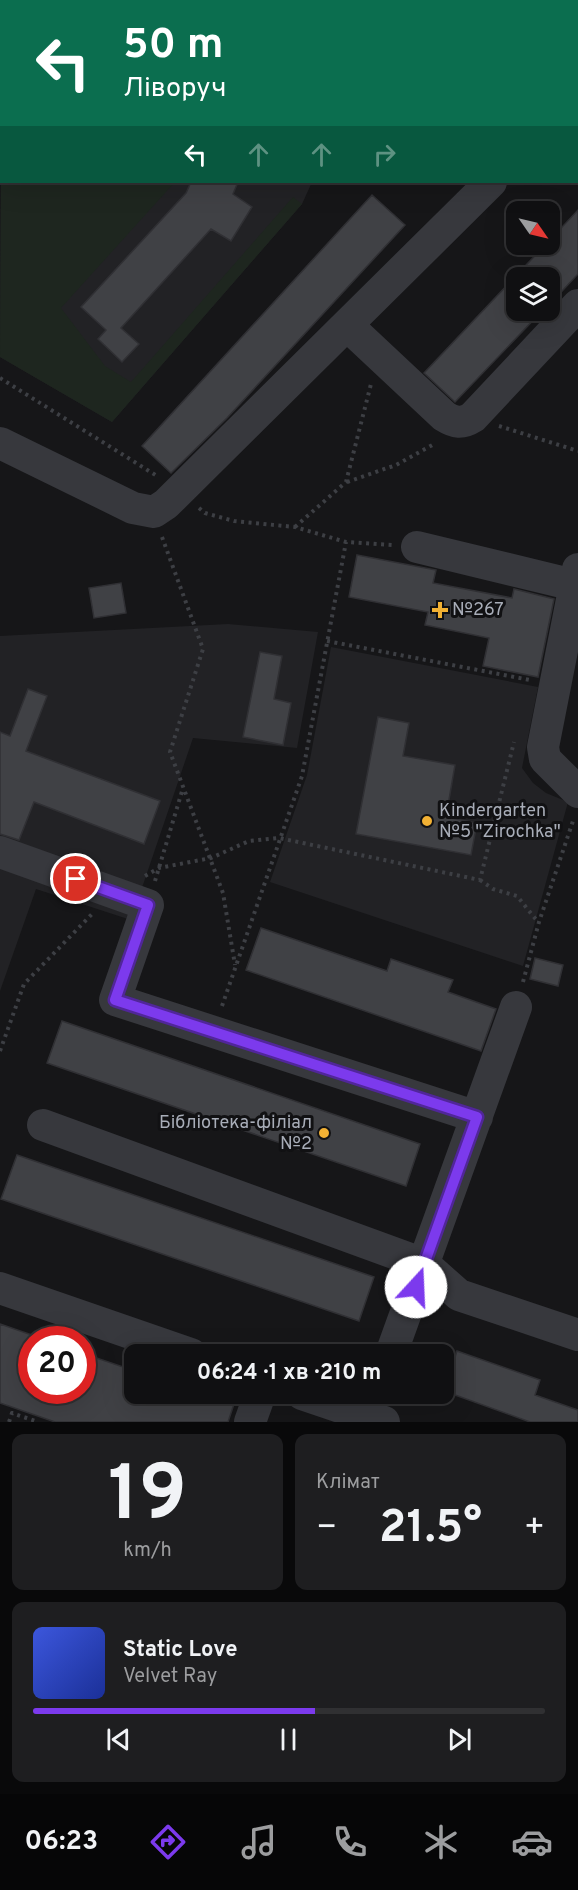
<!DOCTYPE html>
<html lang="uk">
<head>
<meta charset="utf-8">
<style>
  body { margin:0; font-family:Overpass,sans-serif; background:#1e1e20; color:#f1f3f6; height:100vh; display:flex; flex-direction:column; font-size:22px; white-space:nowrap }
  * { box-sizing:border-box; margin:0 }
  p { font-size:20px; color:#9c9d9f }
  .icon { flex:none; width:33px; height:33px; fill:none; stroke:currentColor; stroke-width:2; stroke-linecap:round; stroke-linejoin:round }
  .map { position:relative; height:1422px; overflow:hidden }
  .side { display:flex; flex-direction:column; gap:12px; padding:12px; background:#09090a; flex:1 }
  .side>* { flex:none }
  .top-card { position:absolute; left:0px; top:0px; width:579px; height:183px; box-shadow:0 6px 24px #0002,0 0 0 2px #303032; background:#0b6e4f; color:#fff; overflow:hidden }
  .needle { width:39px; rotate:124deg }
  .controls { position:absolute; left:506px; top:201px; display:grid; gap:12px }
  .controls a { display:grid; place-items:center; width:54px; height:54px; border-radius:12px; background:#101012; box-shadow:0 6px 24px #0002,0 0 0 2px #303032; font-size:30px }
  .speed { position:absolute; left:18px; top:1326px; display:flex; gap:12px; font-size:30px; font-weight:700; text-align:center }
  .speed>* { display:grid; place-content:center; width:78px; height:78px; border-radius:50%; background:#101012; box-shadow:0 6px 24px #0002,0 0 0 2px #303032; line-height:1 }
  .speed .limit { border:9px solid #d22; background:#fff; color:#111 }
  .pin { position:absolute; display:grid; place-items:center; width:51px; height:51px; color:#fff; margin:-26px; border:3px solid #fff; border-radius:50%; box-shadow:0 2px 6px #0007 }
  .me { position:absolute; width:66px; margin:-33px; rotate:20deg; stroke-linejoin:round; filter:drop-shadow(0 0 4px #0008) }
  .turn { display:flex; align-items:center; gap:21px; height:126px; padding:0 24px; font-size:27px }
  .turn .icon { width:78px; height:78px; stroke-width:2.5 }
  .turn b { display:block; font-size:42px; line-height:51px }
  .lanes { display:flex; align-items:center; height:57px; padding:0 24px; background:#0003; justify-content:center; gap:30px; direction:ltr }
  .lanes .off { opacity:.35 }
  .big { font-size:45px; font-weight:700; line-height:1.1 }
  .side .tile { flex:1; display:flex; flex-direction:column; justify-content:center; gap:9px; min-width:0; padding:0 21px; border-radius:12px; background:#1e1e20 }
  .side .dial { align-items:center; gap:0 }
  .dial b { font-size:78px; line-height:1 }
  .song { display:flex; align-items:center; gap:18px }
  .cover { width:72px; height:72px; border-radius:9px; background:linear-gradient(135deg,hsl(230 70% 55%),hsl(230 70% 35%)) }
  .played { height:6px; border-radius:3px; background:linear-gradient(90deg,#7c3aed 55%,#303032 55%) }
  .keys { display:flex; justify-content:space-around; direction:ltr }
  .heat { display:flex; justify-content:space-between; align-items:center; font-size:33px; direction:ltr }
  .side .tiles { flex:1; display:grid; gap:12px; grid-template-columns:1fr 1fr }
  .tile:last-child { grid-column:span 2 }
  .trip { position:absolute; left:124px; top:1344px; width:330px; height:60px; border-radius:12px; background:#101012; box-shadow:0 6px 24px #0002,0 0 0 2px #303032; font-weight:700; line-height:60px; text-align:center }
  .menu { display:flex; height:96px; justify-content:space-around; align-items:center; background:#060607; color:#9c9d9f }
  .menu .icon { width:42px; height:42px }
  .menu .current { color:#7c3aed }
  .menu b { font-size:27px; color:#f1f3f6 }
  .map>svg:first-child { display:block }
  .built { fill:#222225 }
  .green { fill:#1e261f }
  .building { fill:#404145; stroke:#303034; stroke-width:1.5 }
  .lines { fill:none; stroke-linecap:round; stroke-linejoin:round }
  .path { stroke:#3d3f44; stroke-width:4; stroke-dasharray:3 4.5; stroke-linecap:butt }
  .minor { stroke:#37383d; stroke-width:32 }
  .route-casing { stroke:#51269a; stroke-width:15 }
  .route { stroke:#7c3aed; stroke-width:10 }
  .poi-dot { fill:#f2b134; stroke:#111113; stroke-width:2 }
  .labels { text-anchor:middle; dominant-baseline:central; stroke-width:6; stroke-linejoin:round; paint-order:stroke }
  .poi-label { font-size:18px; fill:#a8adb8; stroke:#111113; text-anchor:start }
</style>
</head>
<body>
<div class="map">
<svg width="578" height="1422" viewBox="0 0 578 1422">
  <rect width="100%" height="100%" fill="#161618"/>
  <path class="built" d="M1 156 2 182H312L302 204 112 422 0 357Z
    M228 624 318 632 297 748 193 738 131 920 36 889 0 991V636Z
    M331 647 538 687 522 768 533 783 546 793 568 802 523 966 270 882 307 775Z"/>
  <path class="green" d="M87 0H366L86 1Z
    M1 156 2 182H175L61 308 105 366 131 382 293 197 302 204 112 422 0 357Z"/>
  <path class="building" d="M191 182H238L233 194 252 207 231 241 211 229 121 328 139 344 122 362 98 339 106 330 81 307 186 193Z
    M372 195 405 225 227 418 171 473 142 446Z
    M578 210V274L549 305V278H516V310H543L455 402 424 373 546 244H549V241Z
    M357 555 436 570 433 583 512 598 514 589 554 599 538 677 483 666 489 638 425 625 428 612 349 597Z
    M121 583 126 613 94 618 89 588Z
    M260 652 282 656 274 699 291 703 283 745 243 737Z
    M28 689 47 696 26 751 160 801 144 844 34 802 19 840 0 834V732L10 736Z
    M378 717 409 723 403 756 455 765 446 817 477 823 471 855 356 834Z
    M261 928 387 971 391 959 453 980 448 992 496 1009 481 1051 246 970Z
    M535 958 563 965 558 986 530 979Z
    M62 1021 420 1144 406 1186 47 1063Z
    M17 1155 374 1277 359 1321 1 1199Z
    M0 1324 32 1335V1390H82V1353L135 1371V1394H224L236 1398 228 1422H55L0 1403Z
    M457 1351 540 1380 535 1395 578 1410V1422H530L444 1391Z"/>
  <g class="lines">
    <path class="path" d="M0 378 157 476
      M499 426 578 451
      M347 482 396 465 436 443
      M199 508 205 513 234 521 295 527 346 542 393 545
      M295 527 346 482 371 384
      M162 537 203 649 170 752 223 893 235 965
      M327 641 530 680
      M145 876 159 868 211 858 249 841 279 838 480 880 514 742
      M480 880 493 889 517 896 538 922
      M155 881 183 788
      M523 982 539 922 574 818
      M222 1006 302 776 346 542
      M0 1051 24 984 93 913
      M9 1422 12 1413 38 1422"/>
    <path class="minor" d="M432 0 435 2
      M30 2 31 0
      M0 55 2 52
      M578 63V60
      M348 326 444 416C455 423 462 424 473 417L578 305
      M0 443 133 508 154 512 166 504 491 182
      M417 547 574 585
      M578 569 543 747 545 759 578 792
      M0 852 148 905 115 1000 477 1117
      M43 1125 424 1264 459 1295 578 1335
      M0 1288 191 1354
      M391 1354 516 1007
      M302 1394 384 1422
      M250 1422 260 1394"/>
  </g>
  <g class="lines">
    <g class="route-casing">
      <path id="route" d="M76 879 148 905 115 1000 477 1117 416 1287"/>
    </g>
    <use href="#route" class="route"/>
  </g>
  <g class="poi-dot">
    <path d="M437 601h6v6h6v6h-6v6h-6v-6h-6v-6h6z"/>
    <circle cx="427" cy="821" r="6"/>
    <circle cx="324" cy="1133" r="6"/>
  </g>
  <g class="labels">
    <g class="poi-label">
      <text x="452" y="610">№267</text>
      <text x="439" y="811">Kindergarten<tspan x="439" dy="21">№5 "Zirochka"</tspan></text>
      <text x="312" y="1123" text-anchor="end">Бібліотека-філіал<tspan x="312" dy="21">№2</tspan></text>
    </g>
  </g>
</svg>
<div class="controls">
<a><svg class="needle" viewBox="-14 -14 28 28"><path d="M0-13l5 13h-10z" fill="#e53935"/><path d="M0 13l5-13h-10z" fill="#9c9d9f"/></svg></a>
<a><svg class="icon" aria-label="layers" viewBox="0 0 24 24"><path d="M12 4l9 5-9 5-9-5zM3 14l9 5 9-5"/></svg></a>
</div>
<div class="speed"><div class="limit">20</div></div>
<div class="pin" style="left:76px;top:879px;background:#d93025"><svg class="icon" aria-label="arrive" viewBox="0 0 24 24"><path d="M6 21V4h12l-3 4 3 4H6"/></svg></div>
<svg class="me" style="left:416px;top:1287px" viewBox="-20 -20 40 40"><circle r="19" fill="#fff"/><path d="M0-13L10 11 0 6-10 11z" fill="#7c3aed"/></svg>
<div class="trip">06:24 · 1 хв · 210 m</div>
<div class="top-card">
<div class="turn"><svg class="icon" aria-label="left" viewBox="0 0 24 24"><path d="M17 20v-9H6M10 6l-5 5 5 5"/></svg><div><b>50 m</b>Ліворуч</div></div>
<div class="lanes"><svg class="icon" aria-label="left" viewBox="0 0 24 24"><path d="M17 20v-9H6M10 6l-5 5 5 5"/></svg><svg class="icon off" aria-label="ahead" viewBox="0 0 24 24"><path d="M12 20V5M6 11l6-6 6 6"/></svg><svg class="icon off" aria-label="ahead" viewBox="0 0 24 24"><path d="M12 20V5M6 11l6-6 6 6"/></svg><svg class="icon off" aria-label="right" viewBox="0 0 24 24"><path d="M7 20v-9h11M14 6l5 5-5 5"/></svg></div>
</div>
</div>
<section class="side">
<div class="tiles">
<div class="tile dial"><b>19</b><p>km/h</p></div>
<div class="tile"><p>Клімат</p>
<div class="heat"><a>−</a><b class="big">21.5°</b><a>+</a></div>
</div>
<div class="tile">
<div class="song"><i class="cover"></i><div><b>Static Love</b><p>Velvet Ray</p></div></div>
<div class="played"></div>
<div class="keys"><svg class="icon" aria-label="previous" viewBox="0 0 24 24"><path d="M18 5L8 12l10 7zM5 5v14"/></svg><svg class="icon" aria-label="pause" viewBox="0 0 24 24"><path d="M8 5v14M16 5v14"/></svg><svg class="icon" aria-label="next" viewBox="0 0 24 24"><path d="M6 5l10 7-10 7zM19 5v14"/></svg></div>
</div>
</div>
</section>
<nav class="menu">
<b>06:23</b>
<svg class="icon current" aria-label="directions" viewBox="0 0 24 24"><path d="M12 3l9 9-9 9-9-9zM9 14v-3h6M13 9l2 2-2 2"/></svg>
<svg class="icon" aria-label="music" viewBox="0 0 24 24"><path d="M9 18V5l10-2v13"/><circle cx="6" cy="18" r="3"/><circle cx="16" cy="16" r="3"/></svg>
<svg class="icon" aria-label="phone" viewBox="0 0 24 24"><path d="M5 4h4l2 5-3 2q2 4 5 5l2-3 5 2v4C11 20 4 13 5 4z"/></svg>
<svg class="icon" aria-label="climate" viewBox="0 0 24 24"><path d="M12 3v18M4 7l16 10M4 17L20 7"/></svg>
<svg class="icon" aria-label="car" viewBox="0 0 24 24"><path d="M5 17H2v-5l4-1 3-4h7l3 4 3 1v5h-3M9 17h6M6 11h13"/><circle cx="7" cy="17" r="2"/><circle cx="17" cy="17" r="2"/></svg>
</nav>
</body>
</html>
